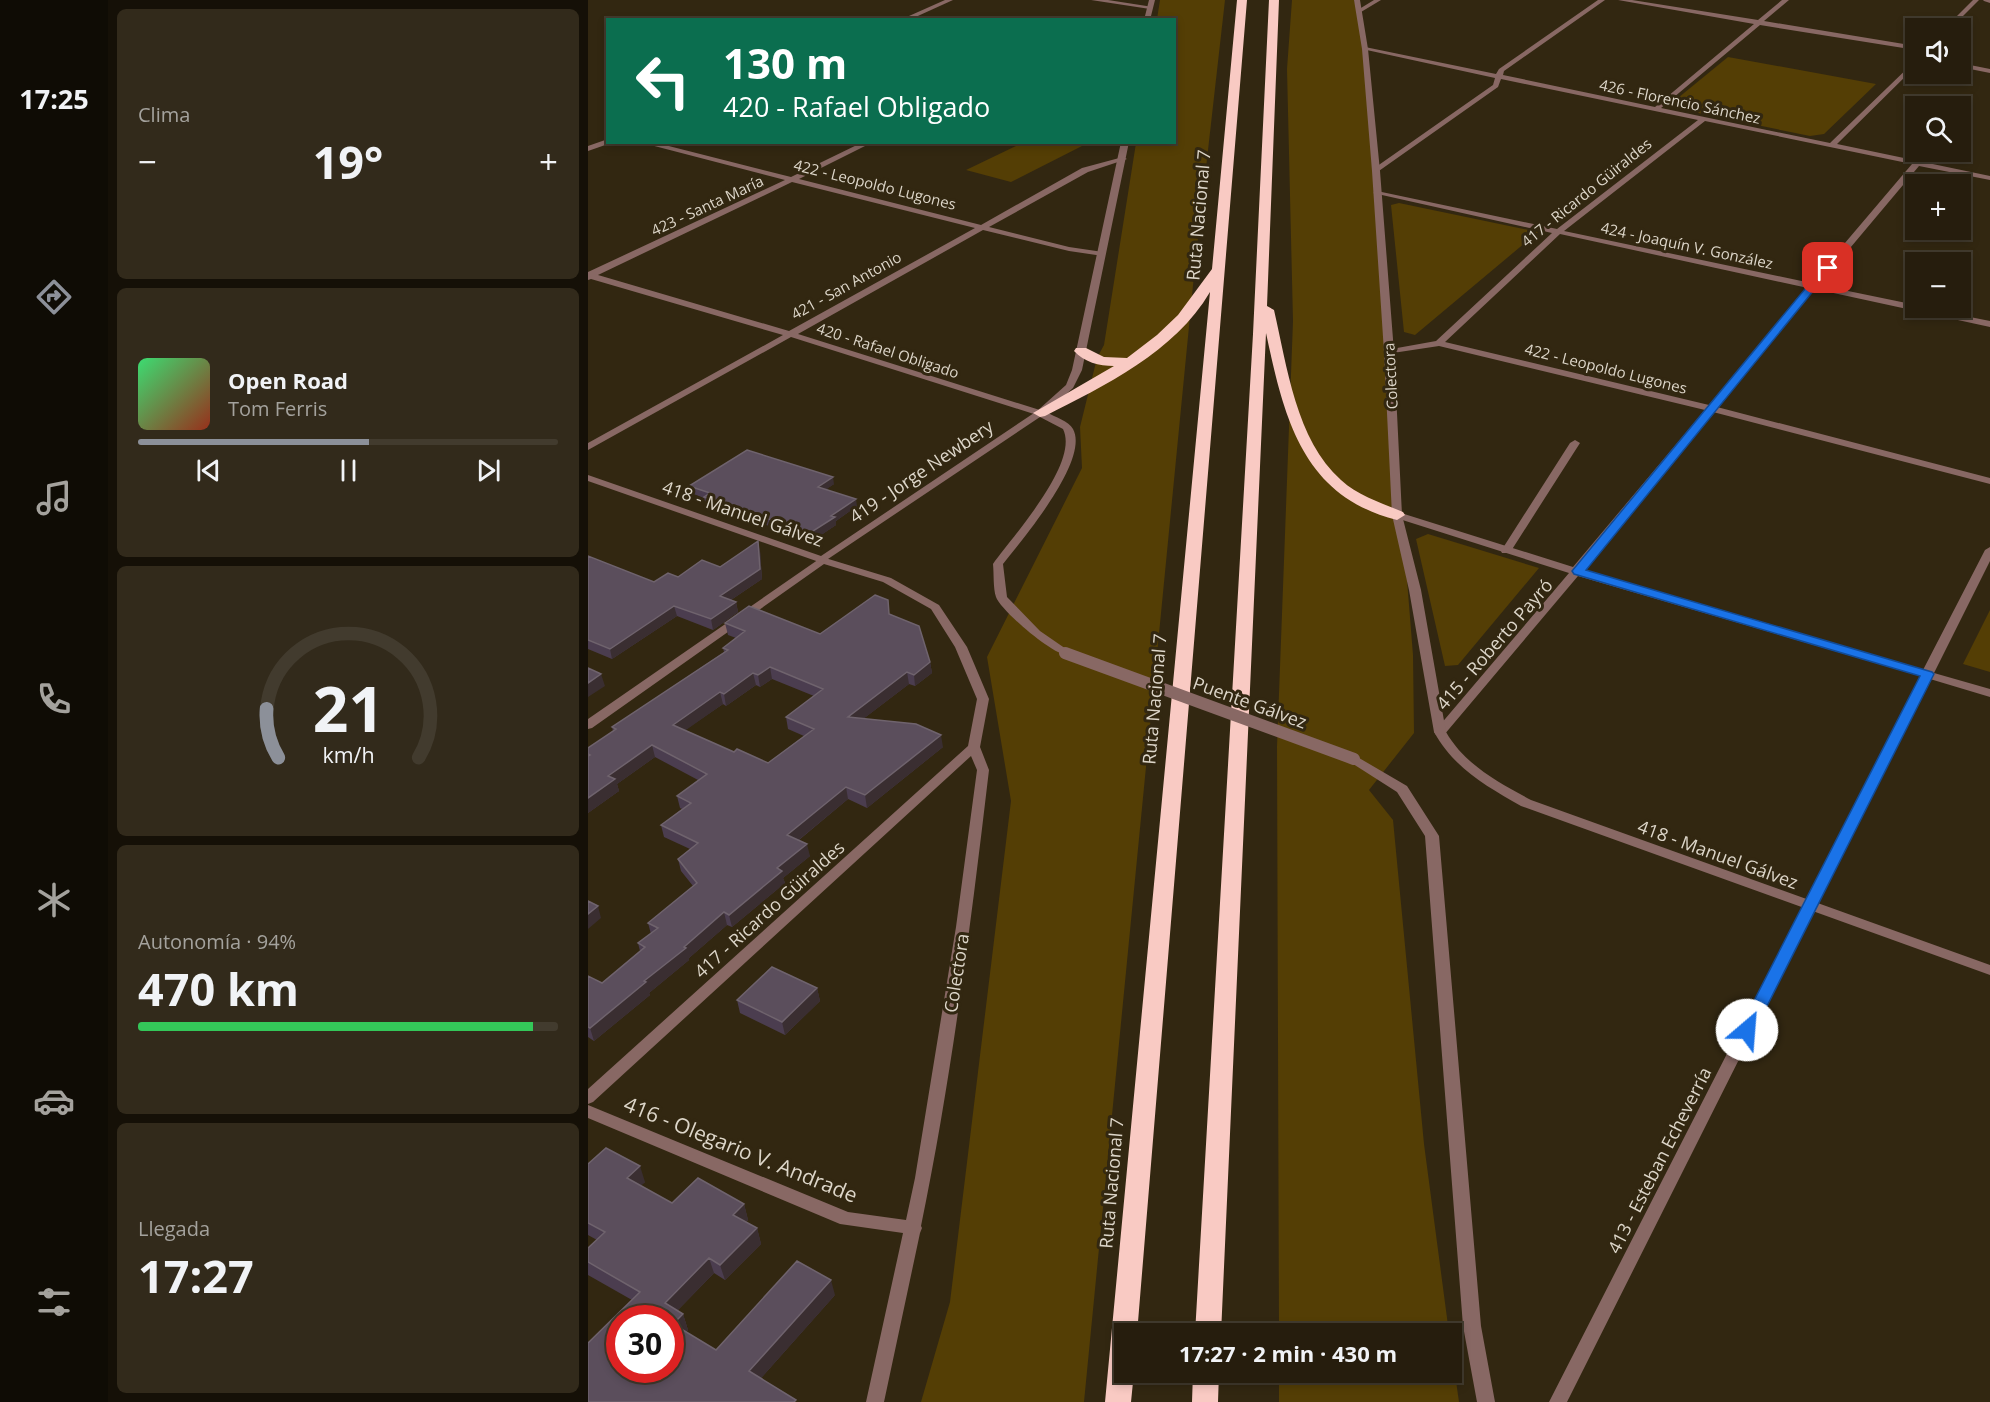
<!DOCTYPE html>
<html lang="es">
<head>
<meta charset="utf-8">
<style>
  body { margin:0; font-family:"Open Sans",sans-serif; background:#322a1b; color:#f1f3f6; height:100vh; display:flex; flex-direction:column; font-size:22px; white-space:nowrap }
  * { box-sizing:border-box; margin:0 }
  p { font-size:20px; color:#a4a29d }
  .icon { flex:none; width:33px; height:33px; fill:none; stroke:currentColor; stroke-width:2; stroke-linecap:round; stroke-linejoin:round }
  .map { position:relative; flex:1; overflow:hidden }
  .panel { display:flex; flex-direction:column; gap:9px; padding:9px; background:#151007; width:480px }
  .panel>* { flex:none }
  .hud { position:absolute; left:18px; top:18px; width:570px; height:126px; border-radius:0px; box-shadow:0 3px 9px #0003,0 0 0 2px #423b2e; background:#0b6e4f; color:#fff; overflow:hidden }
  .fabs { position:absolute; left:1317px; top:18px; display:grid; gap:12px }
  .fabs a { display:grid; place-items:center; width:66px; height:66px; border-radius:0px; background:#261d0d; box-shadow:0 3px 9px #0003,0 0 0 2px #423b2e; font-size:30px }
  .speed { position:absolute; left:18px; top:1305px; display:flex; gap:12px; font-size:30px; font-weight:700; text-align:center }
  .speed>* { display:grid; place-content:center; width:78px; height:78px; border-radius:50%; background:#261d0d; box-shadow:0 3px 9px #0003,0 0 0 2px #423b2e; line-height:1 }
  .speed .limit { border:9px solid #d22; background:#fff; color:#111 }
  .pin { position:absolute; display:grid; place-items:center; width:51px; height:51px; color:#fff; margin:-26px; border-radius:12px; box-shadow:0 3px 9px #0006 }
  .me { position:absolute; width:66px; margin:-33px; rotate:27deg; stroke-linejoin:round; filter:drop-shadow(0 0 4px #0008) }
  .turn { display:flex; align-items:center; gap:21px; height:126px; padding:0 18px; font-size:27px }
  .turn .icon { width:78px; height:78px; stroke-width:2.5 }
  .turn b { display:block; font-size:42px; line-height:51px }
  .big { font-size:45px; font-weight:700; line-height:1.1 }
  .panel .widget { flex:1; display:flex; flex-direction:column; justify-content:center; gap:9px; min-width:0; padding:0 21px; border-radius:9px; background:#322a1b }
  .panel .dial { align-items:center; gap:0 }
  .dial svg { height:156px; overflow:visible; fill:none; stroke:#423b2e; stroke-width:7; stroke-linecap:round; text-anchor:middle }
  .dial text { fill:#f1f3f6; stroke:none }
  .song { display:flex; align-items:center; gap:18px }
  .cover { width:72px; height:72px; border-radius:9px; background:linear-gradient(135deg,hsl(140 70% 55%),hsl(10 70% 35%)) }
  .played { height:6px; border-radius:3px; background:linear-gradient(90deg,#8c9099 55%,#423b2e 55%) }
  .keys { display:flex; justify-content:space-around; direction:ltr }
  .heat { display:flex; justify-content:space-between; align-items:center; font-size:33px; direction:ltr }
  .charge { height:9px; border-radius:4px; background:linear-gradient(90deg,#34c759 94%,#423b2e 0) }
  .trip { position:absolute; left:526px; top:1323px; width:348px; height:60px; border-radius:0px; background:#261d0d; box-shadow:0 3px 9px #0003,0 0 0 2px #423b2e; font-weight:700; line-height:60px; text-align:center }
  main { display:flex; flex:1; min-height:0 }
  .menu { display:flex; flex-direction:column; width:108px; justify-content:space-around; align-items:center; background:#0f0c05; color:#a4a29d }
  .menu .icon { width:42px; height:42px }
  .menu .on { color:#8c9099 }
  .menu b { font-size:27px; color:#f1f3f6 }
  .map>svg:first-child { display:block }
  .green { fill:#543e05 }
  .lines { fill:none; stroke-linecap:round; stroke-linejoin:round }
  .service { fill:#886864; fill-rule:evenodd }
  .minor { fill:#886864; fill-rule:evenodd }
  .tertiary { fill:#886864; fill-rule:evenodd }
  .motorway { fill:#f9cac3; fill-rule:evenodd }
  .tertiary-bridge { stroke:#886864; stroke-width:12 }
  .wall { fill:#4b3d4f; fill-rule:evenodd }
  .shaded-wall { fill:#3a2e31 }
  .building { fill:#5b4e5c; stroke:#6f636d; stroke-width:1.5; fill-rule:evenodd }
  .route { fill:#1a73e8; stroke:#114b97; stroke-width:1.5 }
  .labels { text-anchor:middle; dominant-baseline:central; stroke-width:6; stroke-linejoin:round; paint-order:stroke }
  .far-street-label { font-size:15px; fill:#ddd6c9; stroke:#322711 }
  .street-label { font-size:18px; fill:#ddd6c9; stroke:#322711 }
  .near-street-label { font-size:21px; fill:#ddd6c9; stroke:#322711 }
</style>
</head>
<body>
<main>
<nav class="menu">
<b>17:25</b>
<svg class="icon on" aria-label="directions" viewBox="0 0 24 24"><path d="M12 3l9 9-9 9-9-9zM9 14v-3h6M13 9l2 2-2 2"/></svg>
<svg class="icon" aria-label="music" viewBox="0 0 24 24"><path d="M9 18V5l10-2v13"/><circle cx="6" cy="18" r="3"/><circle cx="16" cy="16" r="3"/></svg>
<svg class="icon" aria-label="phone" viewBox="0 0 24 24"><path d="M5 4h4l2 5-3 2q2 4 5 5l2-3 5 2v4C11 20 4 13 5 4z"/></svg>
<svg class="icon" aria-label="climate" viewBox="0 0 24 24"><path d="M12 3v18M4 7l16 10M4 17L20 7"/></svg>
<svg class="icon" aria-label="car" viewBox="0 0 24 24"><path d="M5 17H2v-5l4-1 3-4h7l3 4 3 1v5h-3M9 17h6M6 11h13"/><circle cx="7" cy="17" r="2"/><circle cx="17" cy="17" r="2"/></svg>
<svg class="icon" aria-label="filters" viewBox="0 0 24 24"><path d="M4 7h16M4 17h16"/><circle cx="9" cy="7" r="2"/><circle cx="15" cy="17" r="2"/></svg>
</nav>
<section class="panel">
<div class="widget"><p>Clima</p>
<div class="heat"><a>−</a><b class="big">19°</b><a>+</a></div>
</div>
<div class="widget">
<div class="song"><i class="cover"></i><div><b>Open Road</b><p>Tom Ferris</p></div></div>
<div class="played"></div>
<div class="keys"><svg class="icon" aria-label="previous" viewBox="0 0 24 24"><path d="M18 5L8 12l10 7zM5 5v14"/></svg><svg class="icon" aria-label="pause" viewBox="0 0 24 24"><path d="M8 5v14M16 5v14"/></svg><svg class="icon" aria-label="next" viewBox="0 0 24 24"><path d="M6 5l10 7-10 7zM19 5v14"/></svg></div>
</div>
<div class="widget dial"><svg viewBox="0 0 100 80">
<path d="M14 69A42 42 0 1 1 86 69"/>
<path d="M14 69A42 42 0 0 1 8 44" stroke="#8c9099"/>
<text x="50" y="56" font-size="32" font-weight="700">21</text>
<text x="50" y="72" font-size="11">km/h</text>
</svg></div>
<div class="widget"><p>Autonomía · 94%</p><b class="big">470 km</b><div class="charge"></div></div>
<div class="widget"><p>Llegada</p><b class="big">17:27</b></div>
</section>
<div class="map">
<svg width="1402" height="1402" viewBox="0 0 1402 1402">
  <rect width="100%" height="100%" fill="#322711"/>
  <path class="green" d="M572 0H637L607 265 496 1402H333L362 1302 423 801 399 657 494 468 492 427 509 358 516 345 548 143 586 142V20L569 19Z
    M704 0H766L775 29 825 655 826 733 781 790 805 820 836 1144 861 1333 691 1334 689 747 705 321 699 69Z
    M1140 57 1288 84 1236 134 1222 136 1096 110 1085 102Z
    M434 143H477L494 146 423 182 378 170Z
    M811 203 950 232 827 335 816 332 803 205Z
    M840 534 951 568 870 665 857 666 828 539Z
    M1402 610V672L1375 664Z
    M864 1353 871 1402H691V1373L864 1372Z"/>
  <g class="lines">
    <path class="service" d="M987 440 992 443 923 551 922 553H914L913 551 982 443Z"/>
    <path class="minor" d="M357 0H365L321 20H312Z
      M503 0H520L565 7 562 9Z
      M786 0H793L773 12 768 11Z
      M1010 0H1017L916 71 915 75 1067 107 1166 24 1030 0H1044L1170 20 1194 0H1201L1176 21 1328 46V50L1172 25 1073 108 1242 143 1328 60V66L1249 144 1402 176V180L1331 166 1231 285 1328 305V308H1337L1402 321V327L1227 289 1129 407 1402 478V484L1125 412 995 570 1335 670 1397 550 1402 547V561L1346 673 1402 689V697L1342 679 979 1402H961L1332 676 990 576 856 735H848L846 732 981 573 805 517 804 515 805 513H813L985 567 1117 410 851 346 798 354V350L848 341 964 233 785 193 789 191 969 229 1110 120 913 79 910 87 788 173 784 171 785 169 905 85 907 78 774 49 777 47 908 74 911 69ZM1117 121 1324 164 1223 283 976 231ZM972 234 1220 288 1121 405 857 342Z
      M1385 0H1391L1363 28H1357Z
      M1395 0H1402V3L1396 1Z
      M1372 63 1402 69V73L1372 67Z
      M20 139V142L23 143 0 151V146Z
      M51 142H65L203 177 275 142H285L211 179 393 225 494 168 535 157 539 159 500 172 401 227 481 247 515 252V256L481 251 395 230 210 334 455 411V415H449L203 337 0 450V443L195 335 3 279 0 280V272L197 180ZM204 182 387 228 201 331 10 275Z
      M234 557 303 578 351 605 379 647 401 699 392 747 401 770C383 922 364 1076 333 1226L334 1228 332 1233 296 1402H278L315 1233 252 1224 0 1118V1105L260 1212 318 1220 327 1178 368 927 389 770 383 756 5 1102 0 1104V1089L380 746 389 699 367 647 343 609 295 582 236 564 4 728 0 729V719Z"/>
    <path class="tertiary" d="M561 0H567L562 20H556Z
      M766 0H772L780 49 792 171 806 352 814 515 833 590 858 732C877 765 910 782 943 800L1402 965V975L933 806C898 786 866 768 846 732L821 590 804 515 796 352 784 171 774 49Z
      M533 142H541L494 370 485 388 458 412C467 417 481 421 485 429 502 460 434 540 415 564L419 597 452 631 481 651 483 653 481 655C468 658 413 611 408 597 405 588 406 574 405 564 424 537 492 463 475 429L452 417 234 563 0 481V475L233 556 449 411 478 385 484 370Z
      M766 755 819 786 851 836 893 1326 907 1402H889L875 1326 837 836 809 792 762 762 760 759 762 756Z"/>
    <path class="motorway" d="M649 0H659L549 1334H537V1372H546L543 1402H517L622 292C587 352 516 386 457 416L452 417 445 413 526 366C511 366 496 362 486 351L488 348H498L516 357 539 358 569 335 590 315 624 269Z
      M681 0H691L679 306 686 310C699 366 708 440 753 480 770 496 794 503 815 512L817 515 809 520C714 496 696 417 678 333L633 1334H607L665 334Z
      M605 1372H631L630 1402H604Z"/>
    <path class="tertiary-bridge" d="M477 653 766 759"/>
  </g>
  <path class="wall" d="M246 484 238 489 269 506 248 521V525L224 541 118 504 116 498 103 493 101 486Z
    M172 551 174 579 143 600 148 602 150 612 125 630 89 616 24 659 0 649V556L66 582 132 567Z
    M302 614 342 662 344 673 327 686 321 684 275 719 355 747 279 808 260 799 211 840 222 856 195 878 197 883 144 927 139 925 101 958V960L61 993 62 995 6 1041 0 1037V976L14 983 52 951 50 943 63 934 60 923 105 886 93 871 90 859 102 849 76 837 73 825 94 809 92 808 89 796 110 780 67 757 29 784 31 791 0 813V748L25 731 24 727 136 652 135 648 148 638 140 635 137 623 232 634ZM184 679 226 696 198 717 200 729 216 736 180 763 146 752 97 730 135 704 138 706 168 685 172 687Z
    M229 988 232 1001 197 1035 152 1013 149 1000Z
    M0 1164 57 1182 52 1186 84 1203 156 1204 160 1220 158 1222 169 1228 173 1244 137 1280 126 1273 89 1311 95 1314 100 1330 98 1332 128 1350 247 1295 173 1378 44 1300 0 1275V1248L9 1240 0 1235Z"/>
  <path class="shaded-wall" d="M245 477 246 484 232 494 230 487Z
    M268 499 269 506 248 521V525L224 541 222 533 243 516Z
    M170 541 172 551 174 579 134 606 132 596Z
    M148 602 150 612 125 630 123 619Z
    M86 606 89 616 24 659 22 649Z
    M342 662 344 673 327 686 326 675Z
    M182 667 184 679 172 687 170 675Z
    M319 672 321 684 262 729 260 717Z
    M165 673 168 685 138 706 136 694Z
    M13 674 17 686 0 697V683Z
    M132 692 135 704 88 737 85 725Z
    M353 735 355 747 279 808 277 795Z
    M64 745 67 757 29 784 31 791 0 813V798L20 776Z
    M258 787 260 799 202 847 199 835Z
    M219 844 222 856 195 878 197 883 144 927 141 915 189 868Z
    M10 906 13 918 0 929V914Z
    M136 912 139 925 101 958V960L61 993 62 995 6 1041 2 1028Z
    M229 988 232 1001 197 1035 194 1022Z
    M52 1166 57 1182 44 1194 39 1178Z
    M156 1204 160 1220 150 1231 145 1215Z
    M169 1228 173 1244 137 1280 132 1265Z
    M121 1258 126 1273 82 1318 77 1303Z
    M243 1280 247 1295 166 1386 161 1371Z
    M95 1314 100 1330 90 1340 85 1324Z"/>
  <path class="building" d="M159 450 245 477 230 487 268 499 243 516 247 517 222 533 116 497 122 493 101 486Z
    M170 541 172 569 132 596 148 602 123 619 86 606 22 649 0 640V556L66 582 80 573 90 577 114 560 132 567Z
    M287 595 300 600 301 614 331 626 342 662 326 675 319 672 260 717 328 724 353 735 277 795 258 787 199 835 219 844 189 868 194 871 141 915 136 912 96 947 98 948 56 981 58 982 2 1028 0 1027V976L14 983 57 947 50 943 70 928 60 923 109 883 90 859 110 843 73 825 103 803 89 796 119 774 64 745 20 776 27 779 0 798V756L2 755 0 754V748L28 729 24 727 140 650 135 648 157 631 137 623 161 606 232 634ZM182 667 235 689 198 717 226 729 180 763 149 749 146 752 85 725 132 692 136 694 165 673 170 675Z
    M0 668 13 674 0 683Z
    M0 901 10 906 0 914Z
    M184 967 229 988 194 1022 149 1000Z
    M18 1148 52 1166 39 1178 84 1203 110 1178 156 1204 145 1215 169 1228 132 1265 121 1258 77 1303 95 1314 85 1324 128 1350 209 1261 243 1280 161 1371 208 1400 206 1402H0V1343L52 1292 0 1262V1248L17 1232 0 1223V1164ZM32 1318H82V1370H32Z"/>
  <path class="route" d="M1236 266 1244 268 998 570 1344 672 1346 674 1167 1030 1165 1035 1159 1036 1153 1035 1151 1030 1332 676 986 574 984 571Z"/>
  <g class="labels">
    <g class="far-street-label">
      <text transform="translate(1092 101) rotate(12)">426 - Florencio Sánchez</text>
      <text transform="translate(287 184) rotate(14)">422 - Leopoldo Lugones</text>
      <text transform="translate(998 192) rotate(-39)">417 - Ricardo Güiraldes</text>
      <text transform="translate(119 205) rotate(-25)">423 - Santa María</text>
      <text transform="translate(1099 245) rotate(12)">424 - Joaquín V. González</text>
      <text transform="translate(258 285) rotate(-29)">421 - San Antonio</text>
      <text transform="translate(300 350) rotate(18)">420 - Rafael Obligado</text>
      <text transform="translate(1018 368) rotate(14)">422 - Leopoldo Lugones</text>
      <text transform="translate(802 376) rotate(-93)">Colectora</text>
    </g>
    <g class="street-label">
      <text transform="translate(610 215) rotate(-85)">Ruta Nacional 7</text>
      <text transform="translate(333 471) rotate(-34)">419 - Jorge Newbery</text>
      <text transform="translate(155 513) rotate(19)">418 - Manuel Gálvez</text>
      <text transform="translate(906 644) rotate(-49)">415 - Roberto Payró</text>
      <text transform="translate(566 699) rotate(-85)">Ruta Nacional 7</text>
      <text transform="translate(662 702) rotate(20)">Puente Gálvez</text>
      <text transform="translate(1130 854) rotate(20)">418 - Manuel Gálvez</text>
      <text transform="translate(181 909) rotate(-42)">417 - Ricardo Güiraldes</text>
      <text transform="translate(368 973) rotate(-81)">Colectora</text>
      <text transform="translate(1071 1160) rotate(-63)">413 - Esteban Echeverría</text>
      <text transform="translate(523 1183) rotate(-85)">Ruta Nacional 7</text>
    </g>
    <g class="near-street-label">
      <text transform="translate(153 1149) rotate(22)">416 - Olegario V. Andrade</text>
    </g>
  </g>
</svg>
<div class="fabs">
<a><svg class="icon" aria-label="sound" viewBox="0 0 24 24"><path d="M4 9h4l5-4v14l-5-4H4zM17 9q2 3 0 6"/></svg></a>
<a><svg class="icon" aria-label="search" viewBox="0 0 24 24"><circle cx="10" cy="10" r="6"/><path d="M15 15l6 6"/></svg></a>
<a>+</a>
<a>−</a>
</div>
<div class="speed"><div class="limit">30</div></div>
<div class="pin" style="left:1240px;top:268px;background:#d93025"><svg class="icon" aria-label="arrive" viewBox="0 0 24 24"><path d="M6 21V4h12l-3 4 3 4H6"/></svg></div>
<svg class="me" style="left:1159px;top:1030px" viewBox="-20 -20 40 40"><circle r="19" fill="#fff"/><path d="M0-13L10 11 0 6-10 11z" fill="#1a73e8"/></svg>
<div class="trip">17:27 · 2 min · 430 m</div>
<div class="hud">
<div class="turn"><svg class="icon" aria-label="left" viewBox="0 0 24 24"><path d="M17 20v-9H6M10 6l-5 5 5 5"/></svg><div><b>130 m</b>420 - Rafael Obligado</div></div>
</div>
</div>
</main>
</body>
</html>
